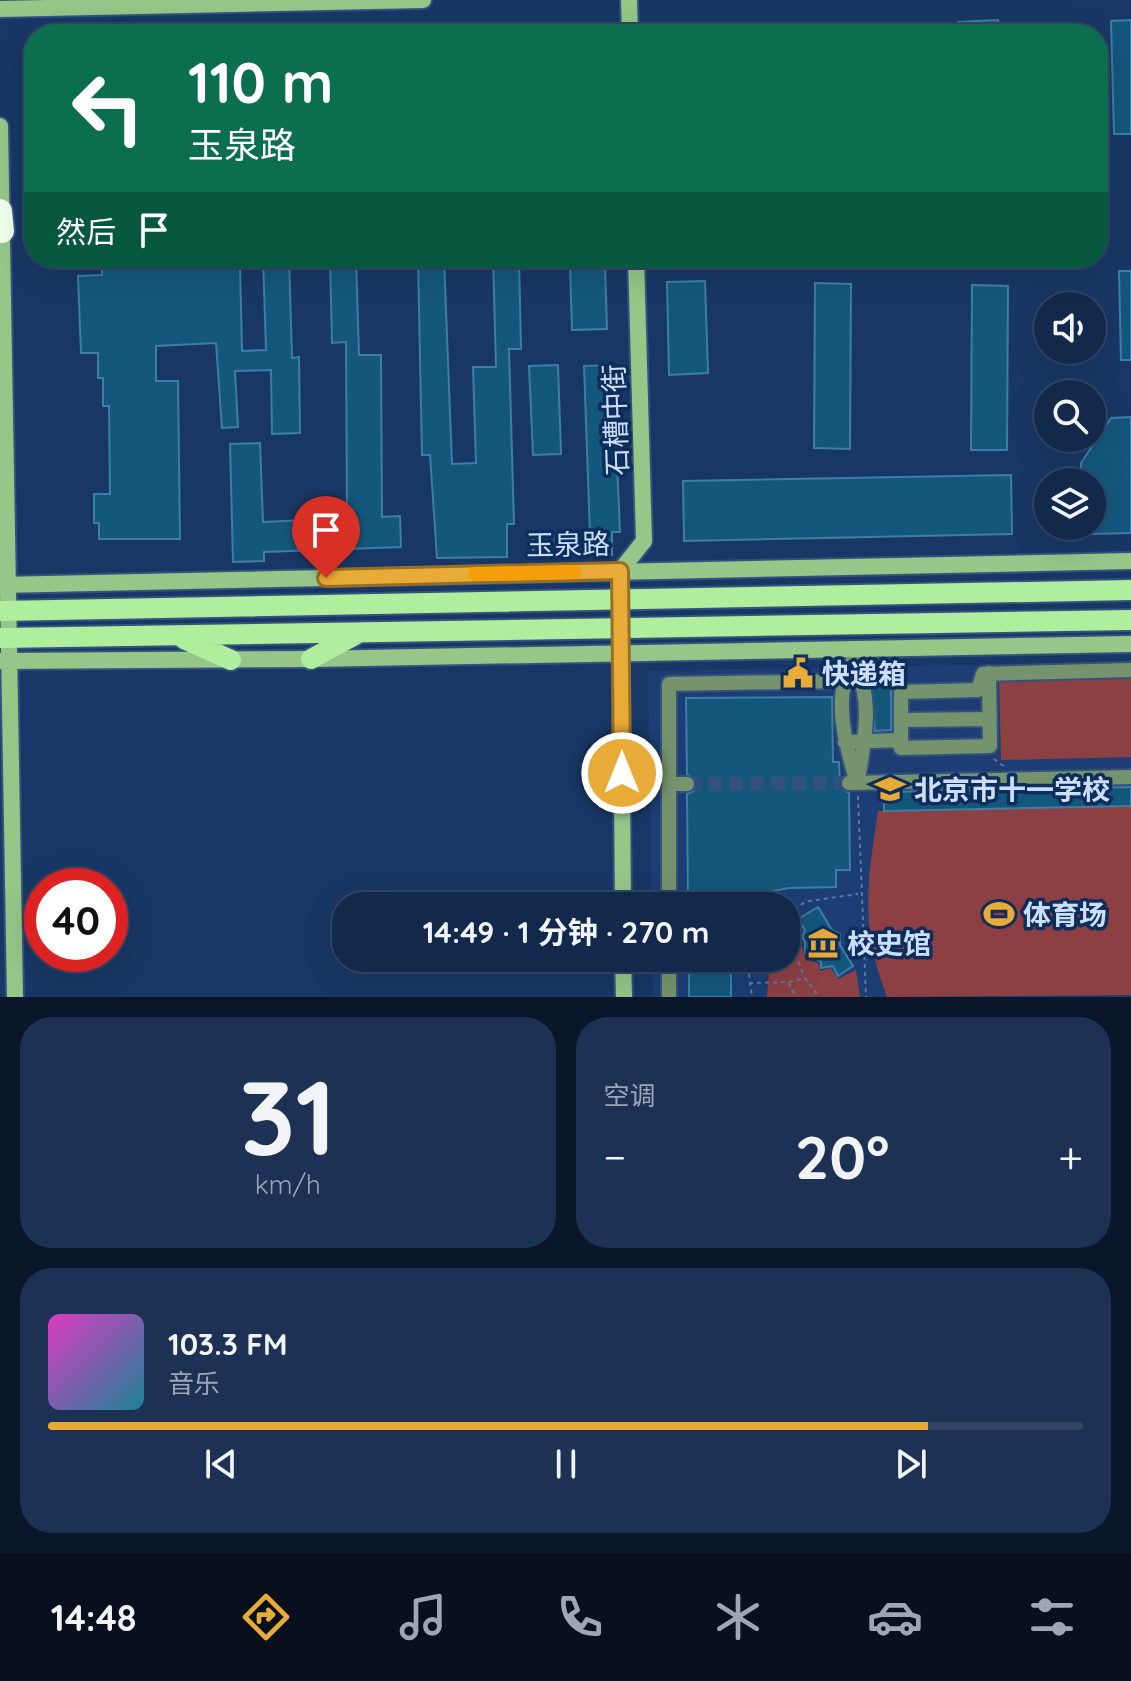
<!DOCTYPE html>
<html lang="zh">
<head>
<meta charset="utf-8">
<style>
  body { margin:0; font-family:Quicksand,"Noto Sans SC",sans-serif; background:#1c3153; color:#f1f3f6; height:100vh; display:flex; flex-direction:column; font-size:30px; white-space:nowrap }
  * { box-sizing:border-box; margin:0 }
  p { font-size:26px; color:#9da6b5 }
  .icon { flex:none; width:44px; height:44px; fill:none; stroke:currentColor; stroke-width:2; stroke-linecap:round; stroke-linejoin:round }
  .map { position:relative; height:997px; overflow:hidden }
  .details { display:flex; flex-direction:column; gap:20px; padding:20px; background:#0a172a; flex:1 }
  .details>* { flex:none }
  .banner { position:absolute; left:24px; top:24px; width:1084px; height:244px; border-radius:32px; box-shadow:0 8px 32px #0002,0 0 0 2px #324564; background:#0b6e4f; color:#fff; overflow:hidden }
  .buttons { position:absolute; left:1034px; top:292px; display:grid; gap:16px }
  .buttons a { display:grid; place-items:center; width:72px; height:72px; border-radius:50%; background:#13294c; box-shadow:0 8px 32px #0002,0 0 0 2px #324564; font-size:40px }
  .speed { position:absolute; left:24px; top:868px; display:flex; gap:16px; font-size:40px; font-weight:700; text-align:center }
  .speed>* { display:grid; place-content:center; width:104px; height:104px; border-radius:50%; background:#13294c; box-shadow:0 8px 32px #0002,0 0 0 2px #324564; line-height:1 }
  .speed .limit { border:12px solid #d22; background:#fff; color:#111 }
  .pin { position:absolute; display:grid; place-items:center; width:68px; height:68px; color:#fff; margin:-82px -34px; border-radius:50% 50% 50% 0; rotate:-45deg; box-shadow:0 0 8px #0007 }
  .pin .icon { rotate:45deg }
  .me { position:absolute; width:88px; margin:-44px; rotate:0deg; stroke-linejoin:round; filter:drop-shadow(0 0 6px #0008) }
  .turn { display:flex; align-items:center; gap:28px; height:168px; padding:0 32px; font-size:36px }
  .turn .icon { width:104px; height:104px; stroke-width:2.5 }
  .turn b { display:block; font-size:56px; line-height:68px }
  .then { display:flex; align-items:center; height:76px; padding:0 32px; background:#0003; gap:16px; font-size:30px }
  .big { font-size:60px; font-weight:700; line-height:1.1 }
  .details .tile { flex:1; display:flex; flex-direction:column; justify-content:center; gap:12px; min-width:0; padding:0 28px; border-radius:32px; background:#1c3153 }
  .details .dial { align-items:center; gap:0 }
  .dial b { font-size:104px; line-height:1 }
  .song { display:flex; align-items:center; gap:24px }
  .cover { width:96px; height:96px; border-radius:12px; background:linear-gradient(135deg,hsl(310 70% 55%),hsl(190 70% 35%)) }
  .played { height:8px; border-radius:4px; background:linear-gradient(90deg,#e8ab37 85%,#324564 85%) }
  .keys { display:flex; justify-content:space-around; direction:ltr }
  .heat { display:flex; justify-content:space-between; align-items:center; font-size:44px; direction:ltr }
  .details .tiles { flex:1; display:grid; gap:20px; grid-template-columns:1fr 1fr }
  .tile:last-child { grid-column:span 2 }
  .trip { position:absolute; left:332px; top:892px; width:468px; height:80px; border-radius:32px; background:#13294c; box-shadow:0 8px 32px #0002,0 0 0 2px #324564; font-weight:700; line-height:80px; text-align:center }
  .tab-bar { display:flex; height:128px; justify-content:space-around; align-items:center; background:#08101e; color:#9da6b5 }
  .tab-bar .icon { width:56px; height:56px }
  .tab-bar .active { color:#e8ab37 }
  .tab-bar b { font-size:36px; color:#f1f3f6 }
  .map>svg:first-child { display:block }
  .built { fill:#1c3e74 }
  .green { fill:#8c4044 }
  .building { fill:#14577d; stroke:#3e7ea6; stroke-width:2 }
  .lines { fill:none; stroke-linecap:round; stroke-linejoin:round }
  .street-tunnel { stroke:#34507c; stroke-width:14; stroke-dasharray:14 7; stroke-linecap:butt }
  .street-casing { stroke:#35527e; stroke-width:18 }
  .secondary-casing { stroke:#35527e; stroke-width:20 }
  .primary-casing { stroke:#35527e; stroke-width:24 }
  .highway-casing { stroke:#35527e; stroke-width:28 }
  .path { stroke:#5e78a0; stroke-width:2; stroke-dasharray:4 4; stroke-linecap:butt }
  .street { stroke:#75936c; stroke-width:14 }
  .secondary { stroke:#96c688; stroke-width:16 }
  .primary { stroke:#afee9c; stroke-width:20 }
  .highway { stroke:#effeeb; stroke-width:24 }
  .route-casing { stroke:#976f24; stroke-width:20 }
  .route { stroke:#e8ab37; stroke-width:14 }
  .slow { stroke:#f59e0b; stroke-width:14 }
  .labels { text-anchor:middle; dominant-baseline:central; stroke-width:7; stroke-linejoin:round; paint-order:stroke }
  .street-label { font-size:28px; fill:#cbdefc; stroke:#0e2d5b }
  .poi-label { font-size:28px; font-weight:bold; fill:#cbdefc; stroke:#0e2d5b; text-anchor:start }
</style>
</head>
<body>
<div class="map">
<svg width="1131" height="997" viewBox="0 0 1131 997">
  <rect width="100%" height="100%" fill="#193766"/>
  <path class="built" d="M1131 662V997H653L652 958H786V906H651L648 671Z"/>
  <path class="green" d="M1131 674V757L1001 760 999 677Z
    M1131 806V995L887 997C860 925 867 885 878 811Z
    M795 920 805 958 819 964 820 971 831 968 838 979 856 970 860 997H767L770 958H786V925Z"/>
  <path class="building" d="M998 20 999 34H958V22Z
    M1131 20V134H1114L1111 21Z
    M263 258H289L292 358 299 357 300 433 272 434 271 370 235 371 238 427 222 428 216 343 156 346V381H178L180 539H99V523H94V494H110L109 406H103V378H98V353H81L78 276 102 275V268L240 265 242 351 266 350Z
    M330 258H356L359 355H381L382 517 400 516 401 547 264 552V561L233 562 230 444 260 443 263 522 347 518 346 342 332 343Z
    M418 258H444L452 464 476 463 473 367H496L493 258H519L521 349H509L514 524H507V557L437 558 430 455H422Z
    M605 265 607 329 572 330 570 266Z
    M1119 271H1131V360H1121Z
    M705 281 708 373 669 375 667 282Z
    M815 283 851 284 850 449 814 448Z
    M972 285 1008 286 1007 450H971Z
    M558 365 561 454 533 455 529 366Z
    M613 365 620 532H612V555L533 556V536L590 535 584 366Z
    M1131 417V533L1092 534V482H1081V463L1111 418Z
    M1011 475 1012 534 684 541 683 481Z
    M871 679H895L891 692V730L875 731Z
    M832 697 833 762H839L840 787 849 793 850 870H836V887L789 888 762 893 755 906H688L687 794 695 790 697 783 687 774 686 698Z
    M1131 787V806L884 811V792Z
    M818 907 832 930 840 934V945L853 966 838 976 833 966 821 968V962L805 953V941L802 938 805 930 798 919Z
    M689 958H731V997H689Z"/>
  <g class="lines">
    <path class="street-tunnel" d="M687 784 849 783"/>
    <g class="street-casing">
      <path id="street" d="M854 648C854 671 847 669 844 683 837 716 848 752 857 783
        M854 666C874 695 864 745 858 779
        M901 720 989 719
        M901 740V692L978 690 983 674 1131 670
        M845 742 901 740V748L990 746 989 673
        M849 783 1131 777
        M669 784H687
        M669 906V684L844 681
        M669 958V997"/>
    </g>
    <g class="secondary-casing">
      <path id="secondary" d="M629 0 630 34
        M0 9 423 0
        M0 126 15 997
        M0 585 1131 561
        M0 661 311 659 1131 644
        M623 906 620 571 644 541 636 258
        M623 958 624 997"/>
    </g>
    <g class="primary-casing">
      <path id="primary" d="M0 611 1131 590
        M0 638 1131 620
        M184 639 231 660
        M311 659 357 634"/>
    </g>
    <g class="highway-casing">
      <path id="highway" d="M0 211 2 231"/>
    </g>
    <path class="path" d="M994 759 1005 767
      M858 796 866 997
      M786 911 809 901 858 894
      M786 923V927
      M786 953 797 958 804 977
      M747 958 752 997
      M789 982 805 978 819 997
      M749 983 788 982 796 997"/>
    <use href="#street" class="street"/>
    <use href="#secondary" class="secondary"/>
    <use href="#primary" class="primary"/>
    <use href="#highway" class="highway"/>
  </g>
  <g class="lines">
    <g class="route-casing">
      <path id="route" d="M326 578 620 571 622 773"/>
    </g>
    <use href="#route" class="route"/>
    <path class="slow" d="M475 574 574 572"/>
  </g>
  <defs>
    <g id="civic-bare" transform="scale(2.4)"><path d="M-.6-6.5H3V-4.5H.6V-3L4-1V1h2V6H-6V1h2V-1L-.6-3ZM-1.2 2.5V6h2.4V2.5Z" fill="#e8ab37" stroke="#0e2d5b" stroke-width="2.5" paint-order="stroke"/></g>
    <g id="school-bare" transform="scale(2.4)"><path d="M0-5L7-2L0 1L-7-2ZM-4 1L0 2.5L4 1V4Q0 6-4 4Z" fill="#e8ab37" stroke="#0e2d5b" stroke-width="2.5" paint-order="stroke"/></g>
    <g id="stadium-bare" transform="scale(2.4)"><path d="M0-5a6.5 5 0 1 0 0 10a6.5 5 0 1 0 0-10ZM-3.5-1.8h7v3.6h-7Z" fill="#e8ab37" stroke="#0e2d5b" stroke-width="2.5" paint-order="stroke"/></g>
    <g id="museum-bare" transform="scale(2.4)"><path d="M0-6L6-3V-2H-6V-3ZM-5-1h2V3h-2ZM-1-1h2V3h-2ZM3-1h2V3H3ZM-6 4H6V6H-6Z" fill="#e8ab37" stroke="#0e2d5b" stroke-width="2.5" paint-order="stroke"/></g>
  </defs>
  <g fill-rule="evenodd">
    <use href="#civic-bare" x="798" y="673"/>
    <use href="#school-bare" x="890" y="789"/>
    <use href="#stadium-bare" x="999" y="914"/>
    <use href="#museum-bare" x="823" y="943"/>
  </g>
  <g class="labels">
    <g class="street-label">
      <text transform="translate(615 420) rotate(-92)">石槽中街</text>
      <text transform="translate(568 544) rotate(-1)">玉泉路</text>
    </g>
    <g class="poi-label">
      <text x="822" y="673">快递箱</text>
      <text x="914" y="789">北京市十一学校</text>
      <text x="1023" y="914">体育场</text>
      <text x="847" y="943">校史馆</text>
    </g>
  </g>
</svg>
<div class="buttons">
<a><svg class="icon" aria-label="sound" viewBox="0 0 24 24"><path d="M4 9h4l5-4v14l-5-4H4zM17 9q2 3 0 6"/></svg></a>
<a><svg class="icon" aria-label="search" viewBox="0 0 24 24"><circle cx="10" cy="10" r="6"/><path d="M15 15l6 6"/></svg></a>
<a><svg class="icon" aria-label="layers" viewBox="0 0 24 24"><path d="M12 4l9 5-9 5-9-5zM3 14l9 5 9-5"/></svg></a>
</div>
<div class="speed"><div class="limit">40</div></div>
<div class="pin" style="left:326px;top:578px;background:#d93025"><svg class="icon" aria-label="arrive" viewBox="0 0 24 24"><path d="M6 21V4h12l-3 4 3 4H6"/></svg></div>
<svg class="me" style="left:622px;top:773px" viewBox="-20 -20 40 40"><circle r="17" fill="#e8ab37" stroke="#fff" stroke-width="3"/><path d="M0-11L8 9 0 5-8 9z" fill="#fff"/></svg>
<div class="trip">14:49 · 1 分钟 · 270 m</div>
<div class="banner">
<div class="turn"><svg class="icon" aria-label="left" viewBox="0 0 24 24"><path d="M17 20v-9H6M10 6l-5 5 5 5"/></svg><div><b>110 m</b>玉泉路</div></div>
<div class="then">然后<svg class="icon" aria-label="arrive" viewBox="0 0 24 24"><path d="M6 21V4h12l-3 4 3 4H6"/></svg></div>
</div>
</div>
<section class="details">
<div class="tiles">
<div class="tile dial"><b>31</b><p>km/h</p></div>
<div class="tile"><p>空调</p>
<div class="heat"><a>−</a><b class="big">20°</b><a>+</a></div>
</div>
<div class="tile">
<div class="song"><i class="cover"></i><div><b>103.3 FM</b><p>音乐</p></div></div>
<div class="played"></div>
<div class="keys"><svg class="icon" aria-label="previous" viewBox="0 0 24 24"><path d="M18 5L8 12l10 7zM5 5v14"/></svg><svg class="icon" aria-label="pause" viewBox="0 0 24 24"><path d="M8 5v14M16 5v14"/></svg><svg class="icon" aria-label="next" viewBox="0 0 24 24"><path d="M6 5l10 7-10 7zM19 5v14"/></svg></div>
</div>
</div>
</section>
<nav class="tab-bar">
<b>14:48</b>
<svg class="icon active" aria-label="directions" viewBox="0 0 24 24"><path d="M12 3l9 9-9 9-9-9zM9 14v-3h6M13 9l2 2-2 2"/></svg>
<svg class="icon" aria-label="music" viewBox="0 0 24 24"><path d="M9 18V5l10-2v13"/><circle cx="6" cy="18" r="3"/><circle cx="16" cy="16" r="3"/></svg>
<svg class="icon" aria-label="phone" viewBox="0 0 24 24"><path d="M5 4h4l2 5-3 2q2 4 5 5l2-3 5 2v4C11 20 4 13 5 4z"/></svg>
<svg class="icon" aria-label="climate" viewBox="0 0 24 24"><path d="M12 3v18M4 7l16 10M4 17L20 7"/></svg>
<svg class="icon" aria-label="car" viewBox="0 0 24 24"><path d="M5 17H2v-5l4-1 3-4h7l3 4 3 1v5h-3M9 17h6M6 11h13"/><circle cx="7" cy="17" r="2"/><circle cx="17" cy="17" r="2"/></svg>
<svg class="icon" aria-label="filters" viewBox="0 0 24 24"><path d="M4 7h16M4 17h16"/><circle cx="9" cy="7" r="2"/><circle cx="15" cy="17" r="2"/></svg>
</nav>
</body>
</html>
